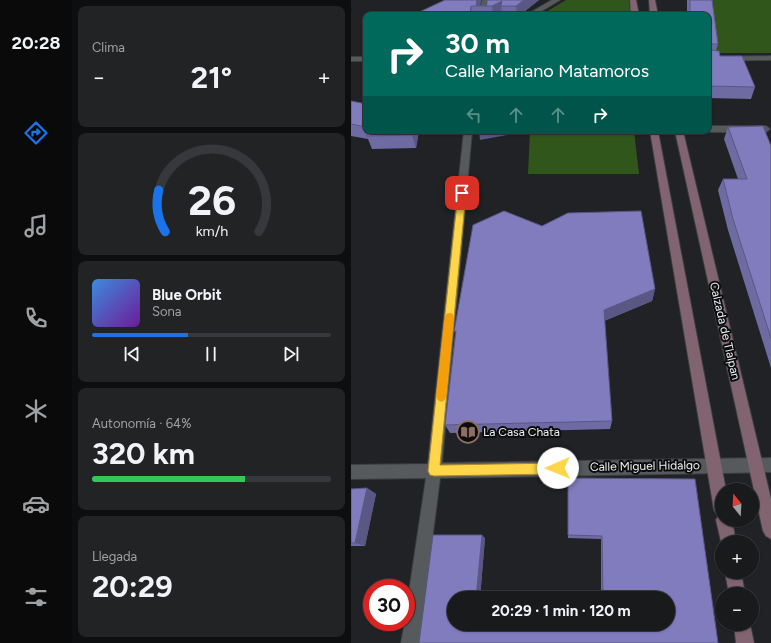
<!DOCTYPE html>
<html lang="es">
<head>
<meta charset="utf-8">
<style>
  body { margin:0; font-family:Figtree,sans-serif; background:#212325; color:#f1f3f6; height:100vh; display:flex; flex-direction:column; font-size:15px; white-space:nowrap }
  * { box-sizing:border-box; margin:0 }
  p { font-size:13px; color:#9fa1a3 }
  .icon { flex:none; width:22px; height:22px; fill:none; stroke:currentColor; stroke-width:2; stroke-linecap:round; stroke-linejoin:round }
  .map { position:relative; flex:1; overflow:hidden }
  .panel { display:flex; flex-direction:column; gap:6px; padding:6px; background:#0d0e0f; width:279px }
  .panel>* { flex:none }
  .top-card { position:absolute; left:12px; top:12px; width:348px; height:122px; border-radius:8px; box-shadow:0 1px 3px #0004,0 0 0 1px #36383b; background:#00695c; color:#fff; overflow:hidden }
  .needle { width:26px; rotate:342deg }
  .controls { position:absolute; left:364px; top:483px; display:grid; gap:8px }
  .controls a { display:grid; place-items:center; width:44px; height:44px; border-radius:50%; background:#181a1c; box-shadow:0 1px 3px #0004,0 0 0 1px #36383b; font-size:20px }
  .speed { position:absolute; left:12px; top:579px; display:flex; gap:8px; font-size:20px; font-weight:700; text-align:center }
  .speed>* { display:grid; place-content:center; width:52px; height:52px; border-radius:50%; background:#181a1c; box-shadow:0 1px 3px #0004,0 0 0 1px #36383b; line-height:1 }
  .speed .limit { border:6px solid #d22; background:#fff; color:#111 }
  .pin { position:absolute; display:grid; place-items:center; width:34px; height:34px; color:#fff; margin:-17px; border-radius:8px; box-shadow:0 2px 6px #0006 }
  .me { position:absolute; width:44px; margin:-22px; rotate:269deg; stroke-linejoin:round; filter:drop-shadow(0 0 3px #0008) }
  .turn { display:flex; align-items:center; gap:14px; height:84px; padding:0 16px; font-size:18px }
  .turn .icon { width:52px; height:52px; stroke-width:2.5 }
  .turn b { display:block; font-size:28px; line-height:34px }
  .lanes { display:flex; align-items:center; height:38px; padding:0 16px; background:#0003; justify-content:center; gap:20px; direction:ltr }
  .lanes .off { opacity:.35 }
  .big { font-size:30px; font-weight:700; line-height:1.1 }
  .panel .widget { flex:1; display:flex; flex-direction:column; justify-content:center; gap:6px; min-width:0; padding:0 14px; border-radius:8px; background:#212325 }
  .panel .dial { align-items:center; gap:0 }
  .dial svg { height:104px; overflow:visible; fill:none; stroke:#36383b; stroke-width:7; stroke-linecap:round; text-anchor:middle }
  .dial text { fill:#f1f3f6; stroke:none }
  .song { display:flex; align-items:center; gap:12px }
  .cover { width:48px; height:48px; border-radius:6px; background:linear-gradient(135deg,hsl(210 70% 55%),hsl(280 70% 35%)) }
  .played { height:4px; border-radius:2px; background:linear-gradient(90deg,#1a73e8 40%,#36383b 40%) }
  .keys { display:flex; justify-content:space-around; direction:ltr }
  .heat { display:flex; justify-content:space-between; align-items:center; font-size:22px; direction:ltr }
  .charge { height:6px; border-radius:3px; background:linear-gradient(90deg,#34c759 64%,#36383b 0) }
  .trip { position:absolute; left:96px; top:591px; width:228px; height:40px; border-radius:20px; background:#181a1c; box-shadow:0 1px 3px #0004,0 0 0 1px #36383b; font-weight:700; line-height:40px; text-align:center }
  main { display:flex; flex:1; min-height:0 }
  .tabs { display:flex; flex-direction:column; width:72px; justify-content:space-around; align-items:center; background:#0a0a0b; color:#9fa1a3 }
  .tabs .icon { width:28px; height:28px }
  .tabs .on { color:#1a73e8 }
  .tabs b { font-size:18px; color:#f1f3f6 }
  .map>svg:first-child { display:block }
  .green { fill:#31561c }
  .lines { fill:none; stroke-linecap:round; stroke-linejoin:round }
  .lane-casing { stroke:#3c3e40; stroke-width:2 }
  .street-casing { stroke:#3c3e40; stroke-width:2 }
  .secondary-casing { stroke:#3c3e40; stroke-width:2 }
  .lane { fill:#575a5d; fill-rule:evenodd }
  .street { fill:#575a5d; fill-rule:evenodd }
  .secondary { fill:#816470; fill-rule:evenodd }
  .wall { fill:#6e6ba3 }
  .shaded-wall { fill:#5a5785 }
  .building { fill:#807cbe; stroke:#5a5785 }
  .route { fill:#ffd54a; stroke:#a68a30 }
  .slow { fill:#f59e0b }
  .labels { text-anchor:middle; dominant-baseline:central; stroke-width:4; stroke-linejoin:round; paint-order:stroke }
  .street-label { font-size:12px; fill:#eff0f2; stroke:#0b0c0d }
  .poi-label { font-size:12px; fill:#eff0f2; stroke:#0b0c0d; text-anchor:start }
</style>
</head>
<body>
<main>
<nav class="tabs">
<b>20:28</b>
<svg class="icon on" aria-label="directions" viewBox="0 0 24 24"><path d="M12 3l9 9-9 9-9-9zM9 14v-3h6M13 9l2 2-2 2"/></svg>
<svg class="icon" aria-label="music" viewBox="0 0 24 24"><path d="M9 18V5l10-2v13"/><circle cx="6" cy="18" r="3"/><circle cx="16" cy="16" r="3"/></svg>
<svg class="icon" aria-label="phone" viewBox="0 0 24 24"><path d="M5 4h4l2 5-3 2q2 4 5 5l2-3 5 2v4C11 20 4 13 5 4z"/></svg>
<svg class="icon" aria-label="climate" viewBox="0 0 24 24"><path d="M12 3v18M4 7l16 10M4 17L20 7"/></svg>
<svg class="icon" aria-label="car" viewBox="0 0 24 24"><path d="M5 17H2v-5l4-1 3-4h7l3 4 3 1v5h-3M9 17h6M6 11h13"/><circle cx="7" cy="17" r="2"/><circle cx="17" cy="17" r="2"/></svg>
<svg class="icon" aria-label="filters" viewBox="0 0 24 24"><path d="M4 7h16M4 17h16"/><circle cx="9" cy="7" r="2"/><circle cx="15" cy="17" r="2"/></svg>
</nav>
<section class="panel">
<div class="widget"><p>Clima</p>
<div class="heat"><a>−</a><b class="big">21°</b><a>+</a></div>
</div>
<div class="widget dial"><svg viewBox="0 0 100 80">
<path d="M14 69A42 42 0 1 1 86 69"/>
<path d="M14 69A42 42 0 0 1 9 37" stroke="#1a73e8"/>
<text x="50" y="56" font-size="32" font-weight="700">26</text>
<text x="50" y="72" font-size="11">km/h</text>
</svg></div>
<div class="widget">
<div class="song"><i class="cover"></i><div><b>Blue Orbit</b><p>Sona</p></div></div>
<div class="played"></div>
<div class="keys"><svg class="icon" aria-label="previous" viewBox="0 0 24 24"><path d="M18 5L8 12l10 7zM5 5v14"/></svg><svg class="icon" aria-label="pause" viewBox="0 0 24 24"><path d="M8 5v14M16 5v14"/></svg><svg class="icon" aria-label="next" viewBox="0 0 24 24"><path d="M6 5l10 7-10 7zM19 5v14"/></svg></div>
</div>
<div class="widget"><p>Autonomía · 64%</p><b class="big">320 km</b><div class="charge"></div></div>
<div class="widget"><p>Llegada</p><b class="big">20:29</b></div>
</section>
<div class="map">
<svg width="420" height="643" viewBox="0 0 420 643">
  <rect width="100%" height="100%" fill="#202225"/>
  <path class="green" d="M215 0H278L280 15H190Z
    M359 0H420V53H364Z
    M179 131H283L288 174H177Z"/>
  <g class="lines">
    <g class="lane-casing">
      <path id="lane" d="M357 126H415L419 129 415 132H357L355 131H357Z"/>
    </g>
    <g class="street-casing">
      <path id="street" d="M131 0H137L136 15H128Z
        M201 0H209L184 15H175Z
        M420 56V60L357 61V57Z
        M0 57H15V61H0Z
        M113 131H121L91 463 420 458V472L89 478 68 643H50L54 622H55V612L75 478 0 479V465L77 464Z"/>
    </g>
    <g class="secondary-casing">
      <path id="secondary" d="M279 0H285L288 15H280Z
        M298 0H304L307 15H299Z
        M299 131H307L375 490H371V520H381L385 542H371V546L365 520 367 516 363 510Z
        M324 131H332L420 499V539L415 536 412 531Z
        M374 572H390L394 594H378Z
        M383 624H399L403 643H385Z"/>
    </g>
    <use href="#lane" class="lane"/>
    <use href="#street" class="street"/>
    <use href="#secondary" class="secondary"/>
  </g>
  <path class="wall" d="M130 0 129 5 135 6 136 4V0H188L169 15H151V12L145 15H62Z
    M336 0H361L367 44 365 50 369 56 404 87 400 99 357 98V15H336Z
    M0 101 15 104V131H68L65 148 21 149 17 139 0 136Z
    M377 127 420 146V368L377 230 367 190 372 179H387L373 139Z
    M304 289 301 301 253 321 261 421 259 429 99 433 94 425 104 336Z
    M217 483 367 643H68L134 538 129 598H103V624H126V627L250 625V624H317V598H250V539L217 538Z
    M16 488 25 494 14 546H0V489Z"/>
  <path class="shaded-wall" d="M126 0H130L129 6H125Z
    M173 0H188L169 15H166L165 6Z
    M151 1 150 6 151 12 145 15H142L141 6Z
    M120 6 121 15H119Z
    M62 131H68L65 148 61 135Z
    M128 131H179L129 140Z
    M304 289 301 301 251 322 253 310Z
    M16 488 25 494 14 546 4 543Z
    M131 535 134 538 129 598H125Z
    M123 624H126V627L122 628Z"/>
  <path class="building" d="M94 0H126L125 5 135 6 136 4V0H173L165 6H150L151 1 141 6H120L119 15H62Z
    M339 0H361L367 44H359V50L368 51 369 56H391L404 87 357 86V15H339Z
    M0 101 15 104V127L0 124Z
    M412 126 420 146V338L382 219 372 179H396L377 127Z
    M17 131H62L61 135 16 136Z
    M153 211 191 226 217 213 290 211 304 289 253 310 261 421 94 425 105 331 103 332 122 225Z
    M217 478 344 479 367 643H68L82 535H131L125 598H103V624H123L122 628 252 626V624H317V598H252L251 536 217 535Z
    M16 488 4 543H0V489Z"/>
  <path class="route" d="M111 190 115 193 89 465 207 463 211 464 213 468 211 472 207 474 83 476 79 475 77 471 107 193Z"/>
  <path class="slow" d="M99 313 102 314 103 317 95 397 94 400 90 402 87 400 85 397 94 317 95 314Z"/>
  <defs>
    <g id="library-ring" transform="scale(1.15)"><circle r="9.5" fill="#0b0c0d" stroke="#8d6e63" stroke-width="1.5"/><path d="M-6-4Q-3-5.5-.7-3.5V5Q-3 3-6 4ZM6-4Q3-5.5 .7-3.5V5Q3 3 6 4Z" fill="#8d6e63"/></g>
  </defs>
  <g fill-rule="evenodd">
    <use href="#library-ring" x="117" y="432"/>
  </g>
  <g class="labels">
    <g class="street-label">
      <text transform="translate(374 331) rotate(77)">Calzada de Tlalpan</text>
      <text transform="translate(294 466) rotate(-1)">Calle Miguel Hidalgo</text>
    </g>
    <g class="poi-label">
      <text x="132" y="432">La Casa Chata</text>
    </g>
  </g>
</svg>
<div class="controls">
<a><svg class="needle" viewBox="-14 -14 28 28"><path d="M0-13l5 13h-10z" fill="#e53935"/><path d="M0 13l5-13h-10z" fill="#9fa1a3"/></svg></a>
<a>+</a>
<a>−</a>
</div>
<div class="speed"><div class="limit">30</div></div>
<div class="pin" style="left:111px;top:193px;background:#d93025"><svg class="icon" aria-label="arrive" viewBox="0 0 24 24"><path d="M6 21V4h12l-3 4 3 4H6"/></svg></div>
<svg class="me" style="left:207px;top:468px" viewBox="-20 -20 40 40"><circle r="19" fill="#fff"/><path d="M0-13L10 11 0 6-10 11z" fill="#ffd54a"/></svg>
<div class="trip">20:29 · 1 min · 120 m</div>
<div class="top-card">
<div class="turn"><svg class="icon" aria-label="right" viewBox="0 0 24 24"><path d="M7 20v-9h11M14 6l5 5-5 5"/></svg><div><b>30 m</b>Calle Mariano Matamoros</div></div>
<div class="lanes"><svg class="icon off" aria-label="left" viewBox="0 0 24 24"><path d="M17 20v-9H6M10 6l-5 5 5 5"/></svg><svg class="icon off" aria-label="ahead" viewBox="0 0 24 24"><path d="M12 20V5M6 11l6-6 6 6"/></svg><svg class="icon off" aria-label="ahead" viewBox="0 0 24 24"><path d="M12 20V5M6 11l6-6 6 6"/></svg><svg class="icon" aria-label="right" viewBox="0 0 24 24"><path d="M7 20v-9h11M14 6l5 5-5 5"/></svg></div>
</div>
</div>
</main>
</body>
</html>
